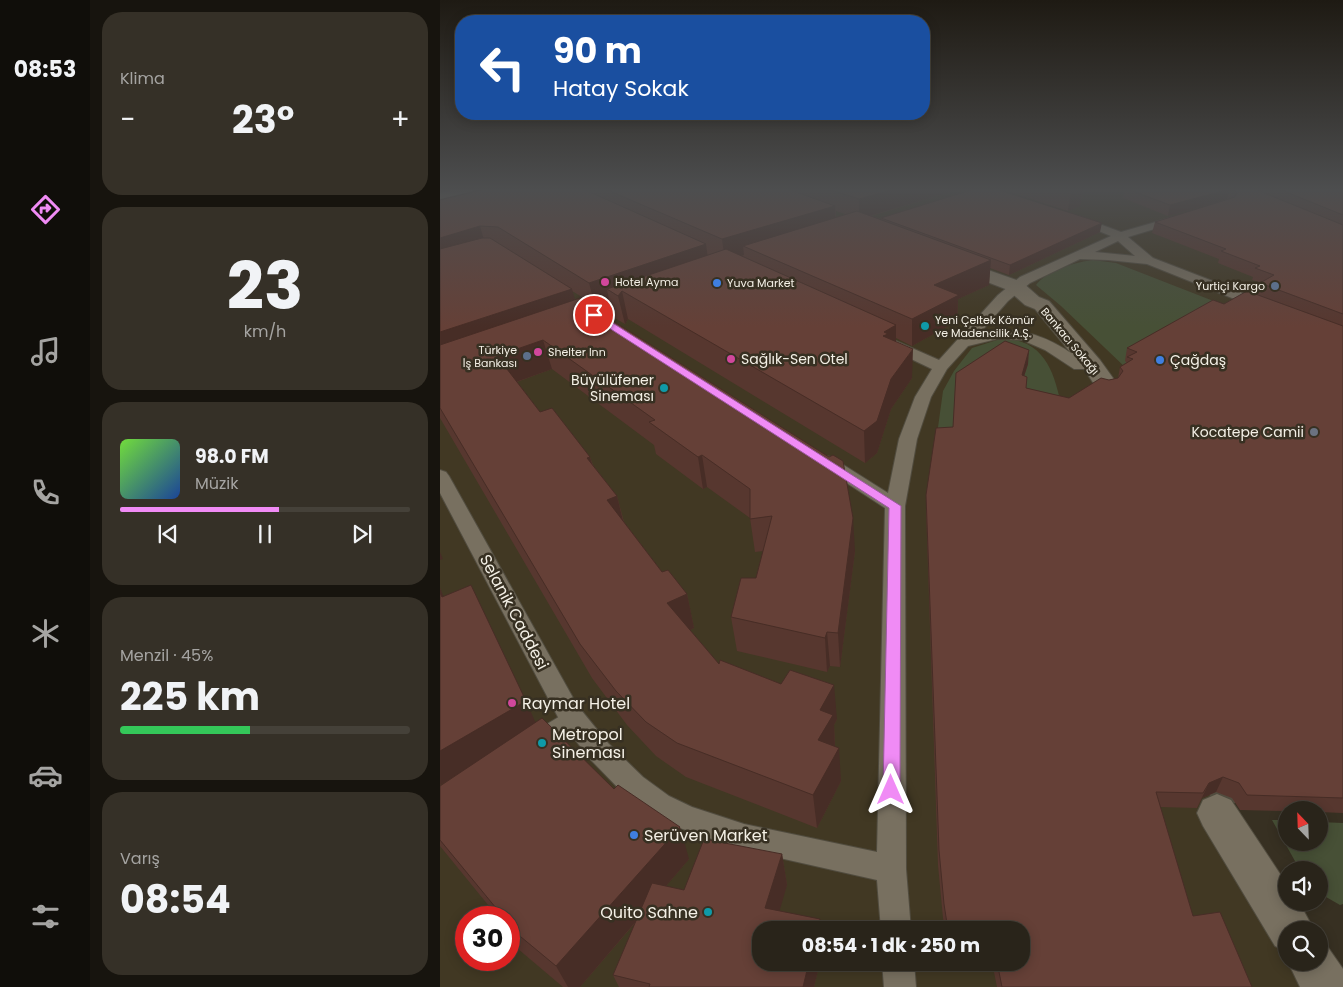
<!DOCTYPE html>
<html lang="tr">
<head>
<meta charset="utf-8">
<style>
  body { margin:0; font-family:Poppins,sans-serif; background:#353027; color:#f1f3f6; height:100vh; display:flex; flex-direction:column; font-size:19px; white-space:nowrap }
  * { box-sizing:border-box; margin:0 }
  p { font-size:16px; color:#a5a4a2 }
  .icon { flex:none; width:28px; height:28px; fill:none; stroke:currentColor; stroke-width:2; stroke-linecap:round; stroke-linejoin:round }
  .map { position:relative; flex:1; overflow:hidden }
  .side { display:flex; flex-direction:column; gap:12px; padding:12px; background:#17140e; width:350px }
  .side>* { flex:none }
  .banner { position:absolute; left:15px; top:15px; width:475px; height:105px; border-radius:20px; box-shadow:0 2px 12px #0003,0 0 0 1px #454139; background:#1a4fa0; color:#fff; overflow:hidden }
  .needle { width:32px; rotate:337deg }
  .tools { position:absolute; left:838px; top:801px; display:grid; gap:10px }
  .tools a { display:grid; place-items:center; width:50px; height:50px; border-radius:50%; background:#29241a; box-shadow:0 2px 12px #0003,0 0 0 1px #454139; font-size:25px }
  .speed { position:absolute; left:15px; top:906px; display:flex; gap:10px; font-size:25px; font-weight:700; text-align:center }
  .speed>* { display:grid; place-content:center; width:65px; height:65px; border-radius:50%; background:#29241a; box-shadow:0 2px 12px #0003,0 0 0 1px #454139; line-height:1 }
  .speed .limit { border:8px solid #d22; background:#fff; color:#111 }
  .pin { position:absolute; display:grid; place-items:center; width:42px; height:42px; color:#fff; margin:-21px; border:2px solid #fff; border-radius:50%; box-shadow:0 1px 5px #0007 }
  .me { position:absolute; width:55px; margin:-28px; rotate:0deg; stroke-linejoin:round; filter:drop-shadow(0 0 4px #0008) }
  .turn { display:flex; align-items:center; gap:18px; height:105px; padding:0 15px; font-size:22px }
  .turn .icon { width:65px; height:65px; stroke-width:2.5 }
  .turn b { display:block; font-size:35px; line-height:42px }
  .big { font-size:38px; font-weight:700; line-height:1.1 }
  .side .card { flex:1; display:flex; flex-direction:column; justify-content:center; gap:8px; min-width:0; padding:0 18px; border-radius:20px; background:#353027 }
  .side .dial { align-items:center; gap:0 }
  .dial b { font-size:65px; line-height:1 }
  .song { display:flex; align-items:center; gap:15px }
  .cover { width:60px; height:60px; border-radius:8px; background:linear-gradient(135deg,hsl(100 70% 55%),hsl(220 70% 35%)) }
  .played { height:5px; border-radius:2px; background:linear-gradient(90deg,#f08bf5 55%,#454139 55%) }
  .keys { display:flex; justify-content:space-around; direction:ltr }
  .heat { display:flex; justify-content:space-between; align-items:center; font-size:28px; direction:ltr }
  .charge { height:8px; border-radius:4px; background:linear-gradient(90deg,#34c759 45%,#454139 0) }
  .trip { position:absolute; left:312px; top:921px; width:278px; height:50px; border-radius:20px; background:#29241a; box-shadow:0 2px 12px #0003,0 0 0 1px #454139; font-weight:700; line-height:50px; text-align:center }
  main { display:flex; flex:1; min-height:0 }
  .tabs { display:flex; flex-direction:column; width:90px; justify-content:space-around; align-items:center; background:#100e0a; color:#a5a4a2 }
  .tabs .icon { width:35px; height:35px }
  .tabs .on { color:#f08bf5 }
  .tabs b { font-size:22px; color:#f1f3f6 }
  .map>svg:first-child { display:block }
  .built { fill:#413823; fill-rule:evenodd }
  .green { fill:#475036 }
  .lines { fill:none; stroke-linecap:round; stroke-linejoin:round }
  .secondary-tunnel { stroke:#534d3f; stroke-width:42; stroke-dasharray:42 21; stroke-linecap:butt }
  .pedestrian-casing { stroke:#514c3f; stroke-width:2 }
  .minor-casing { stroke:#514c3f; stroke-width:2 }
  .secondary-casing { stroke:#514c3f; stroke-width:2 }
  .pedestrian { fill:#787060; fill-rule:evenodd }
  .minor { fill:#787060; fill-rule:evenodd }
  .secondary { fill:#787060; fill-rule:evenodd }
  .wall { fill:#57372f; fill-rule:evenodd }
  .shaded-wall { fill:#472d26 }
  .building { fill:#654037; stroke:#472d26 }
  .route { fill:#f08bf5; stroke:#9c5a9f }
  .hotel-dot { fill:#d1479c; stroke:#373022; stroke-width:2 }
  .shop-dot { fill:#3f7fe0; stroke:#373022; stroke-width:2 }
  .service-dot { fill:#5c6f8a; stroke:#373022; stroke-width:2 }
  .culture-dot { fill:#0f9aa8; stroke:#373022; stroke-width:2 }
  .worship-dot { fill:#6b7280; stroke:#373022; stroke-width:2 }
  .labels { text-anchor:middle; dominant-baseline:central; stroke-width:5; stroke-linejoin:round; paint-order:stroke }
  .far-poi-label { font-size:11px; fill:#f4f0e6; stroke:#373022; text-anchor:start }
  .far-street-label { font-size:11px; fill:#f4f0e6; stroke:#373022 }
  .poi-label { font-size:14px; fill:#f4f0e6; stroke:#373022; text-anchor:start }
  .near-street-label { font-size:16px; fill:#f4f0e6; stroke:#373022 }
  .near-poi-label { font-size:16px; fill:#f4f0e6; stroke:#373022; text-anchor:start }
</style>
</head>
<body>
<main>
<nav class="tabs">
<b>08:53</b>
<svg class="icon on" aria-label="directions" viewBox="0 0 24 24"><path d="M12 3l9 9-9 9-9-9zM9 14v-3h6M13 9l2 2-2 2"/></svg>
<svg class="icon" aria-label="music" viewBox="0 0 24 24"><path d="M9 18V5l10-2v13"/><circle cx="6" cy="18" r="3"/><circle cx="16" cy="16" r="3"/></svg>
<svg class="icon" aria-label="phone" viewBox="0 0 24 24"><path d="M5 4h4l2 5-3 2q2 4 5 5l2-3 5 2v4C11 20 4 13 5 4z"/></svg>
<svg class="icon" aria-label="climate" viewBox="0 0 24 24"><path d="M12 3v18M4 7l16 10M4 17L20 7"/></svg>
<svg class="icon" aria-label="car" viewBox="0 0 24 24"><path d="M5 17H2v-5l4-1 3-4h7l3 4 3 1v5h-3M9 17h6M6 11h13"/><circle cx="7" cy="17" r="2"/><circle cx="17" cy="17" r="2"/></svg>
<svg class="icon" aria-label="filters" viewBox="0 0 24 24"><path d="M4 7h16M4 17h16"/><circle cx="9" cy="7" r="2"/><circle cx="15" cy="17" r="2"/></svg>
</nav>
<section class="side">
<div class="card"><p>Klima</p>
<div class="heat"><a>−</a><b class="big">23°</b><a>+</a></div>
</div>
<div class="card dial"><b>23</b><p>km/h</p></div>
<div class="card">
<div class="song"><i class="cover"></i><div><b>98.0 FM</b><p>Müzik</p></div></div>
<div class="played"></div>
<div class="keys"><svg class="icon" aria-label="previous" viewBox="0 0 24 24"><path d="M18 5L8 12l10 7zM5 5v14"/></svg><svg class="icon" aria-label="pause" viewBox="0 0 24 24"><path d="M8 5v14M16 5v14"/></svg><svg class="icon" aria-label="next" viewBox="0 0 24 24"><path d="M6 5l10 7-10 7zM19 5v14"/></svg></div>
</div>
<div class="card"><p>Menzil · 45%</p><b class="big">225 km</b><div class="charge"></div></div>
<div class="card"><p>Varış</p><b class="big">08:54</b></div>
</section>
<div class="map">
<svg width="903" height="987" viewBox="0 0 903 987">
  <rect width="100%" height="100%" fill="#373022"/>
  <path class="built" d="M0 189H852L896 275 781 317 694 365 676 411 797 814 846 930V962L871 963 903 987H0ZM26 918H69V960H26ZM321 930H581V962H321Z"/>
  <path class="green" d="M653 260 676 263 794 309 687 369 621 306 596 285C606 271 636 262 653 260Z
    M568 339C609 343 616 380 623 414L513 441 496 442 503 391 514 371 532 348 557 340Z
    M832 820H846V842H879V822L903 823V904L900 905 879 893V870H860Z"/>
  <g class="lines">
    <path class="secondary-tunnel" d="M782 763 797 814"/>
    <g class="pedestrian-casing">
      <path id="pedestrian" d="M132 709 138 712 141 717 138 722C126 731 107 750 92 745L90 739 92 733Z"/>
    </g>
    <g class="minor-casing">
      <path id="minor" d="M18 189H34L33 191 0 199V193Z
        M638 216 681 232 733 217H741L743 219 741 221 688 237 713 258 827 302 829 305 822 309 817 308 707 264 668 260 640 259 590 283 568 301 539 334C571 326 597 332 625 349 632 354 642 359 647 366L644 369H634L605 350 582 340 557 339 528 346 507 369 491 397 477 439 465 506 466 869 471 930H441L437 880 304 850 237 827 209 814 185 795 150 759 119 719 0 493V470L6 472 9 476 137 705 168 743 203 777 229 796 252 807 304 824 437 852 445 508 379 465 376 461 379 457 385 456 391 457 448 493 459 439 475 397 492 369 446 347 444 344 446 341H456L499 360 558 295 580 277 671 236 634 221 632 219ZM678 241 695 256 655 252Z
        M442 962H474L476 987H444Z"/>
    </g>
    <g class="secondary-casing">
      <path id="secondary" d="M514 258 582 282 599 297 609 301 660 360 678 385 674 390 666 392 658 390 644 369 595 309 585 305 568 290 508 267 505 263 508 259Z
        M777 794 791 800 846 883V902H859L874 930H846V951L835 946 763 826 757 813 763 800Z
        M879 942 887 946 903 969V987H860L848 962H879Z"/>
    </g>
    <use href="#pedestrian" class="pedestrian"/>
    <use href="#minor" class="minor"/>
    <use href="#secondary" class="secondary"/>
  </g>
  <path class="wall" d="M45 189H520L431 216 441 219V218L660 232 569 275 550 268 549 285 518 299 517 321 472 346 456 338V342L472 378 451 409 437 453 425 463 188 319 185 324 173 317 169 300 162 303 170 308 173 321 415 551 400 667 390 666 387 672 297 651 291 617 316 578 323 551 315 552 310 518 267 487 263 489 216 454 214 445 112 369 77 382 100 412 150 457 153 465 177 496 184 522 222 572 247 594 254 628 250 630 279 664 397 719 394 725 395 746 401 781 377 828 246 777 216 756 187 725 152 678 0 418V200ZM396 211 405 214H406L396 217ZM132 291 142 297 135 300Z
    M561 189H643L640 206 628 211Z
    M685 189H903V813L879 812V810H846V811L800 810 792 798 776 792 762 798 757 808 720 807 753 916 812 987H557L552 962H581V930H505L503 918 498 865 486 510V495L513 427 588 364 584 376 586 388 629 398 669 380 678 378 680 367 686 363V362L685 361 687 348 784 304 817 295 821 283 812 280 813 277 778 263 779 259 712 233 715 222 788 199 728 216 683 198Z
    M0 588 3 596 86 701 95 723 174 789 249 859 226 886 244 890 342 854 347 885 321 962H380L374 987H179L173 975 195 923 140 987H123L71 943 69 939V918H55L52 913 53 911 0 846V786L15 776 0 785Z"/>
  <path class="shaded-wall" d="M455 189H520L419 219V199Z
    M638 189H643L640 206 628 211 631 191Z
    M790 189 787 199 728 216 730 205Z
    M395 206 396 226 303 246 304 255 285 261 282 239Z
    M662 223 660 232 569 275 570 265Z
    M40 226 46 247 0 261V238Z
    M266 244 269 266 182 291 188 319 185 324 178 296 167 289 169 300 155 305 149 283Z
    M551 260 549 285 518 299 517 321 472 346V319L494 285Z
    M132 289 138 311 0 353V332Z
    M170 308 177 337 165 316Z
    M456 325V354L443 336 444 332Z
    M103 340 112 369 67 385 57 356Z
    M473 349 472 378 451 409 437 453 425 463 424 431 451 379Z
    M589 350 588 364 580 389 582 375Z
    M262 455 267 487 263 489 258 457Z
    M150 457 159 489 147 458Z
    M177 496 185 529 167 500Z
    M413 518 415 551 400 667 398 633Z
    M0 552 3 559 0 560Z
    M0 588 14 622 0 593Z
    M247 594 254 628 236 637 227 603Z
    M387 632 390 666 387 672 385 638Z
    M394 685 397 719 394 725 395 749 378 740 380 710Z
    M86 701 97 726 0 785V751Z
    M399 748 401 781 377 828 373 795Z
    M783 777 776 792 762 798 757 808 769 783Z
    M240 827 249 859 140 987H128L116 966Z
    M342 854 347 885 334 930 325 908Z
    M380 919 381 930H377Z
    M369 962H380L374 987H363Z"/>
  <path class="building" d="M45 189H143L266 244 149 283 58 227 40 226 0 238V200Z
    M165 189H348L395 206 282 239Z
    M388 189H455L419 199Z
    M534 189H556L662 223 570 265 441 218Z
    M623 189H638L631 191Z
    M687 189H816L817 190 903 225V314L820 283 834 275 815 268 820 266 781 251 786 249 715 222 795 197 797 192 790 189 730 205Z
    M839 189H903V215Z
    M417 211 551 260 494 285 519 295 472 319 303 246Z
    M42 238H50L132 289 0 332V249Z
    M286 249 456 325 444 332 448 334 443 336 473 349 451 379 437 421 424 431 182 291 178 296 167 289Z
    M807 291 903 326V798L807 795 799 783 783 777 769 783 763 793 716 792 753 916 780 912 812 987H562L557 962H581V930H508L504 904 499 850 486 495 496 428 513 427 516 373 565 341 589 350 582 375 587 377 586 388 629 398 661 378 669 380 678 378 683 371 680 367 693 359 687 357 697 352 687 348 773 300 784 304Z
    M149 295 170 308 165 316 389 457 393 455 403 461 413 518 398 633 387 632 385 638 291 617 301 578H316L332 516 310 519V489L262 455 258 457 209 422 215 420 103 340 57 356 100 412 112 408 150 457 147 458 177 496 167 500 222 572 228 570 247 594 227 603 279 664 280 660 341 684 350 670 394 685 380 710 393 715 378 740 399 748 373 795 237 743 206 722 176 691 140 644 0 408V345Z
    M31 585 86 701 0 751V593L2 597Z
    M102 718 174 789 178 785 240 827 116 966 69 927V918H57L52 913 56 908 0 840V786Z
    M264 839 342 854 325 908 380 919 377 930H321V962H369L363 987H209L210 984 173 975 212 883 244 890Z"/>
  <linearGradient id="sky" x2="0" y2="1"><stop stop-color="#1e1a13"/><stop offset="0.58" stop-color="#4d4e4f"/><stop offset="1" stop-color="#4d4e4f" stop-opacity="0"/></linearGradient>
  <rect width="903" height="327" fill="url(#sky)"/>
  <path class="route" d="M152 313H157L461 506 460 790 457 795 451 797 446 795 443 790 449 508 152 317Z"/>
  <g class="hotel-dot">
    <circle cx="165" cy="282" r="5"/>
    <circle cx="98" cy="352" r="5"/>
    <circle cx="291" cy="359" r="5"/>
    <circle cx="72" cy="703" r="5"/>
  </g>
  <g class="shop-dot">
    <circle cx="277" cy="283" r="5"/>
    <circle cx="720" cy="360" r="5"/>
    <circle cx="194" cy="835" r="5"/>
  </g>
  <g class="service-dot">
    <circle cx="835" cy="286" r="5"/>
    <circle cx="87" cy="356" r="5"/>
  </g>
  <g class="culture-dot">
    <circle cx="485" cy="326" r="5"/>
    <circle cx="224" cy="388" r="5"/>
    <circle cx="102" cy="743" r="5"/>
    <circle cx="268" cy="912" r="5"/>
  </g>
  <circle class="worship-dot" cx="874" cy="432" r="5"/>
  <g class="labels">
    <g class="far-poi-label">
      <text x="175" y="282">Hotel Ayma</text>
      <text x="287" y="283">Yuva Market</text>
      <text x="825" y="286" text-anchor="end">Yurtiçi Kargo</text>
      <text x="495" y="320">Yeni Çeltek Kömür<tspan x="495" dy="13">ve Madencilik A.Ş.</tspan></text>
      <text x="77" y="350" text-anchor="end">Türkiye<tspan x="77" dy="13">İş Bankası</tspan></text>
      <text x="108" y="352">Shelter Inn</text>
    </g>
    <g class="far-street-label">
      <text transform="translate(630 341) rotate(50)">Bankacı Sokağı</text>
    </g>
    <g class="poi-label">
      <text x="301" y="359">Sağlık-Sen Otel</text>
      <text x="730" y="360">Çağdaş</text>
      <text x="214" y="380" text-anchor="end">Büyülüfener<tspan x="214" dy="16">Sineması</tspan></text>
      <text x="864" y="432" text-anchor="end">Kocatepe Camii</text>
    </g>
    <g class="near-street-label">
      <text transform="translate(74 612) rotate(62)">Selanik Caddesi</text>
    </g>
    <g class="near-poi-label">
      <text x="82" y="703">Raymar Hotel</text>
      <text x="112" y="734">Metropol<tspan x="112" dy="18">Sineması</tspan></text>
      <text x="204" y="835">Serüven Market</text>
      <text x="258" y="912" text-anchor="end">Quito Sahne</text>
    </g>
  </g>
</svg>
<div class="tools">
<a><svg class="needle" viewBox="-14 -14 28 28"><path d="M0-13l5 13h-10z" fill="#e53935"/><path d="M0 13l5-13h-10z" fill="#a5a4a2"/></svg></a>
<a><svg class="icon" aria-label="sound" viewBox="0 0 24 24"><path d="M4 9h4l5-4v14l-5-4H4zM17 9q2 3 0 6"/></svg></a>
<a><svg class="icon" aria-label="search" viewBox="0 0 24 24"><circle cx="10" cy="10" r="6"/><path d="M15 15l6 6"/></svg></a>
</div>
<div class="speed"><div class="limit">30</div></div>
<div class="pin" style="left:154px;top:315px;background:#d93025"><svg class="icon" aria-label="arrive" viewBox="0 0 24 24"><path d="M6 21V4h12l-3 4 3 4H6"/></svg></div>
<svg class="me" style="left:451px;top:790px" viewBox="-20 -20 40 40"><path d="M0-17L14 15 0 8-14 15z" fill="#f08bf5" stroke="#fff" stroke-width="4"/></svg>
<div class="trip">08:54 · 1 dk · 250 m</div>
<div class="banner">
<div class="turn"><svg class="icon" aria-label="left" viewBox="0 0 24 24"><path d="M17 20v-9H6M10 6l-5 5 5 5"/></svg><div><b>90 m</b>Hatay Sokak</div></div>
</div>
</div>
</main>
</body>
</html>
